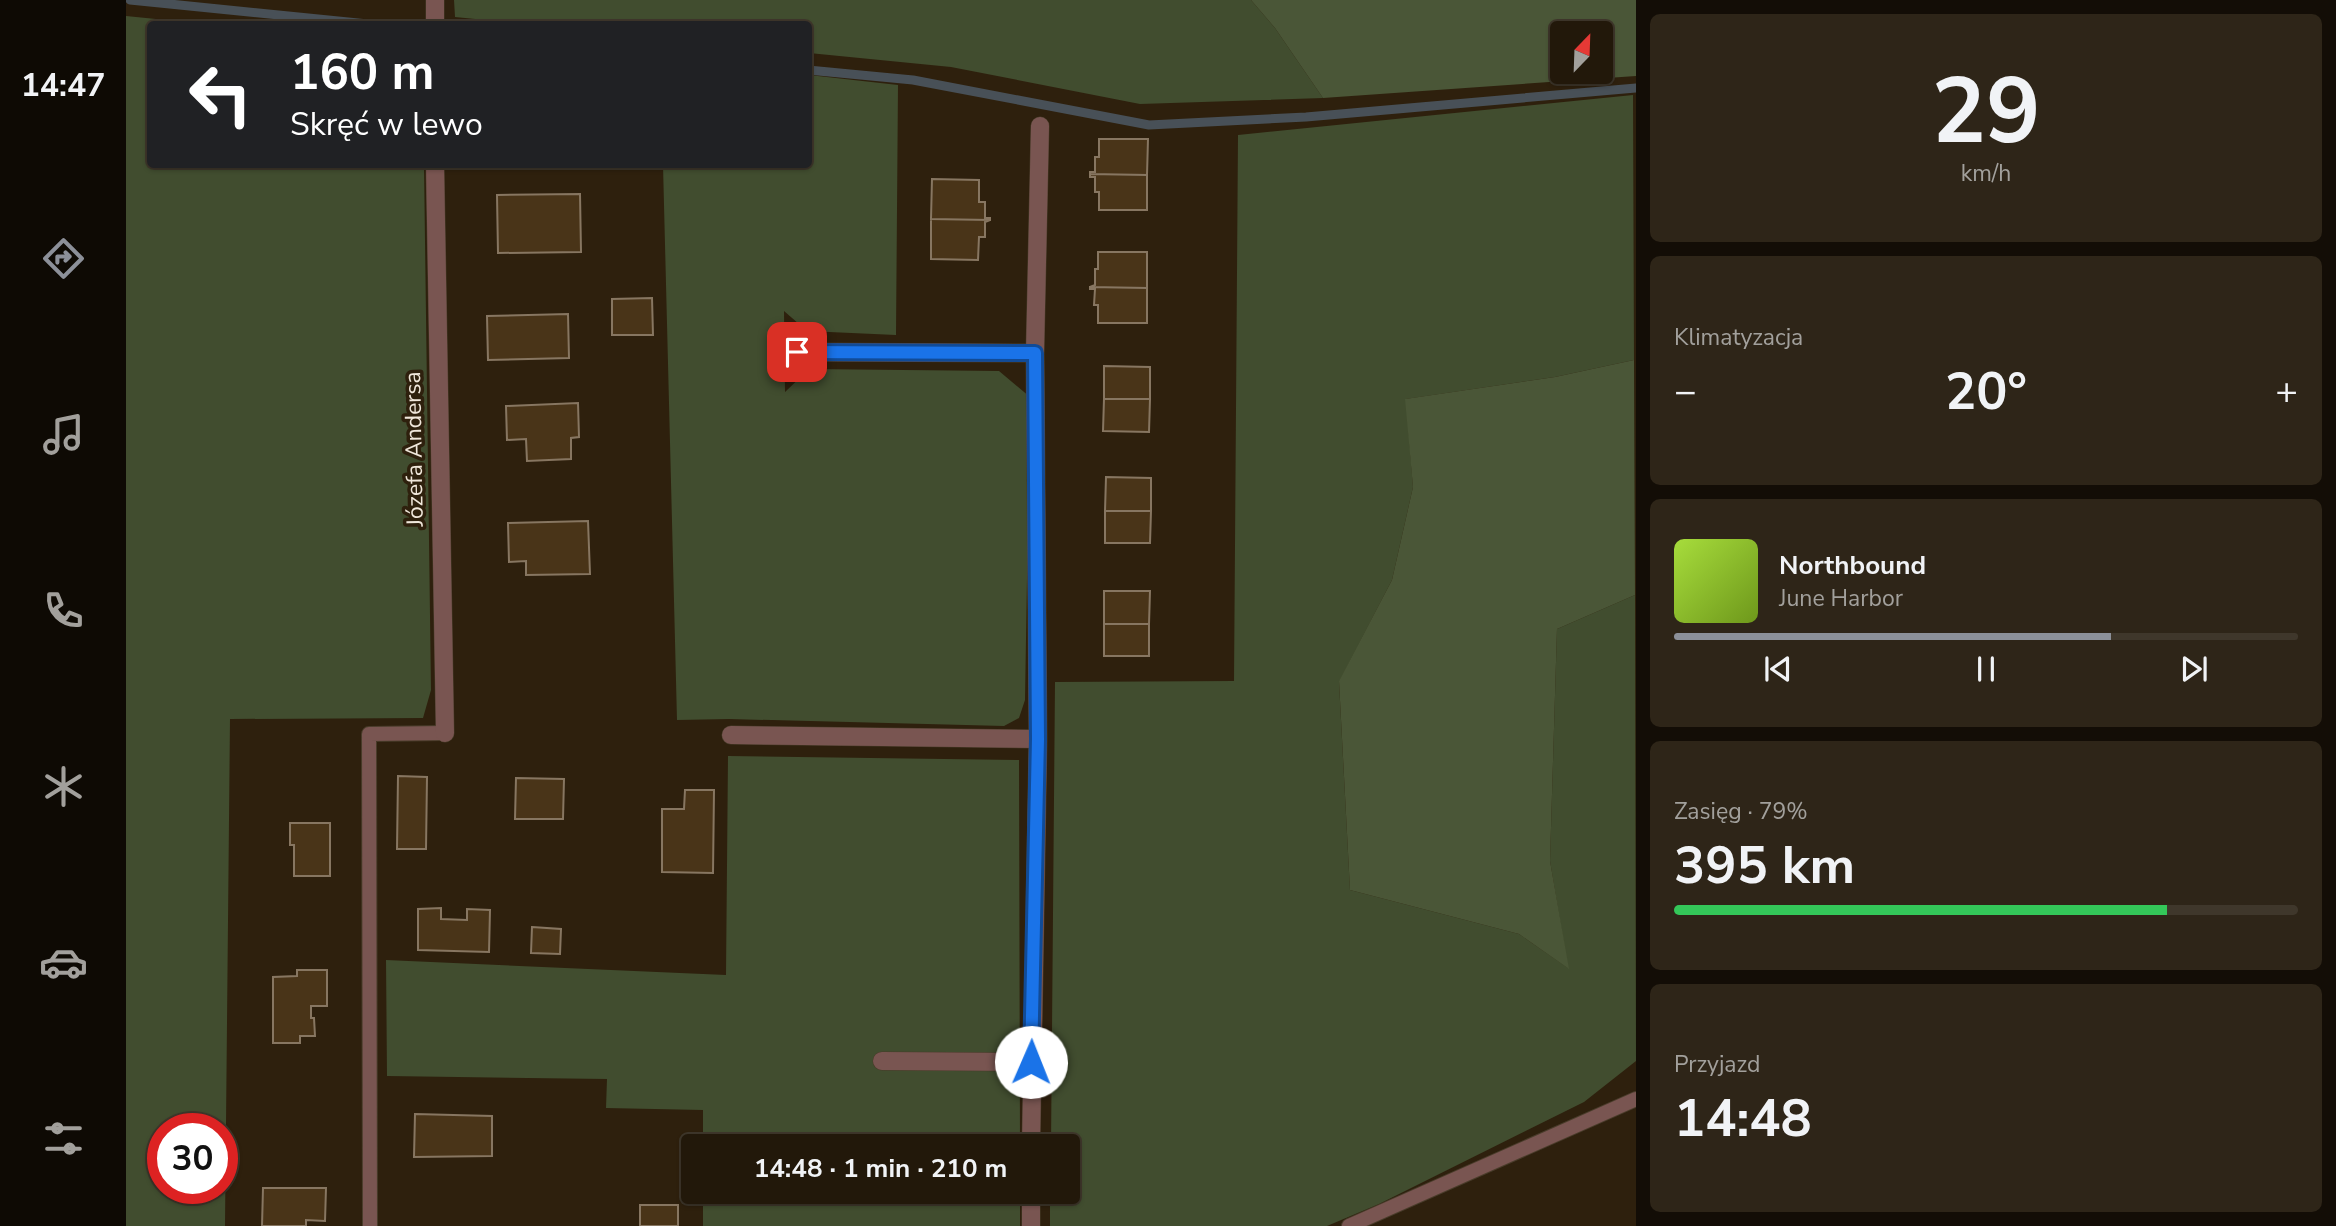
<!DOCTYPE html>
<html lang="pl">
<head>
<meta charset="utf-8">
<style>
  body { margin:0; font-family:"Nunito Sans",sans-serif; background:#2e2518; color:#f1f3f6; height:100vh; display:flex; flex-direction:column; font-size:26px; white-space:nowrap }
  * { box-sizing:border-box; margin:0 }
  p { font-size:23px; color:#a2a09c }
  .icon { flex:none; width:38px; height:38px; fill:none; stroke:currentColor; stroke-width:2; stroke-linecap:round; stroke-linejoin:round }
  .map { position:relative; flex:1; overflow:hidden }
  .drawer { display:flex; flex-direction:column; gap:14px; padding:14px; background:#130d06; width:700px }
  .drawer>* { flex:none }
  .guide { position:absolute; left:21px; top:21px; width:665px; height:147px; border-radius:7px; box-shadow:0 2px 5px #0004,0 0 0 2px #3f372b; background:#202124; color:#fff; overflow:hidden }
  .needle { width:46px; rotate:23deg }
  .fabs { position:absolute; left:1424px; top:21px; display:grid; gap:14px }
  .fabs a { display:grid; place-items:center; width:63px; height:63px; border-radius:7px; background:#22180a; box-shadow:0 2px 5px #0004,0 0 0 2px #3f372b; font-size:35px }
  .speed { position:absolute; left:21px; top:1113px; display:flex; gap:14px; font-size:35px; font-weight:700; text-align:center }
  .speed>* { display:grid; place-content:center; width:91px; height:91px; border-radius:50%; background:#22180a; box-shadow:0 2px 5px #0004,0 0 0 2px #3f372b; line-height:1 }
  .speed .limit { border:10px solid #d22; background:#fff; color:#111 }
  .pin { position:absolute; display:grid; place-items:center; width:60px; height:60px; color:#fff; margin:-30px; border-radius:14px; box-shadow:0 4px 10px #0006 }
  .me { position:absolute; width:77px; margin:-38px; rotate:1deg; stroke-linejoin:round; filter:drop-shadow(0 0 5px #0008) }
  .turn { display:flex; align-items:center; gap:24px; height:147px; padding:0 28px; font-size:32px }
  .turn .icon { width:91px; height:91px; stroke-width:2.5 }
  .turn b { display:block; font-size:49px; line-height:60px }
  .big { font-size:52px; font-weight:700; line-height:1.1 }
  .drawer .widget { flex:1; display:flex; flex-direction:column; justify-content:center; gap:10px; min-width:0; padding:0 24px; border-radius:10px; background:#2e2518 }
  .drawer .dial { align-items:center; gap:0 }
  .dial b { font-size:91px; line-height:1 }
  .song { display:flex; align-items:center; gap:21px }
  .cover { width:84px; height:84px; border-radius:10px; background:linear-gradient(135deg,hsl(80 70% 55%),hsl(80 70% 35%)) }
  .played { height:7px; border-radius:4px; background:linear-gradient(90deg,#8c9099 70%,#3f372b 70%) }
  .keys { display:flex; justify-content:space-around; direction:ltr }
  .heat { display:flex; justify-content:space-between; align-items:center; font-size:38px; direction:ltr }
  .charge { height:10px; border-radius:5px; background:linear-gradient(90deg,#34c759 79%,#3f372b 0) }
  .trip { position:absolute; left:555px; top:1134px; width:399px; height:70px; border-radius:7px; background:#22180a; box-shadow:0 2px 5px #0004,0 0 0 2px #3f372b; font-weight:700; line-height:70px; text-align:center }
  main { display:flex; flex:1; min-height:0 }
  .dock { display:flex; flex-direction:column; width:126px; justify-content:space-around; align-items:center; background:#0e0a04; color:#a2a09c }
  .dock .icon { width:49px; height:49px }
  .dock .on { color:#8c9099 }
  .dock b { font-size:32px; color:#f1f3f6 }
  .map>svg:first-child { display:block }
  .green { fill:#414d2f; fill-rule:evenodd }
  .forest { fill:#4a5637; fill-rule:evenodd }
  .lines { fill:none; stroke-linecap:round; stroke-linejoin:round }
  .stream { stroke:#485057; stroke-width:9 }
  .building { fill:#493418; stroke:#877661; stroke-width:2 }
  .lane-casing { stroke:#493c2a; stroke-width:16 }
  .street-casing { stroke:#493c2a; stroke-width:19 }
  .lane { stroke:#795551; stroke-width:14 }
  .street { stroke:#795551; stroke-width:18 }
  .route-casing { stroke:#114b97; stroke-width:18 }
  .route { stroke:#1a73e8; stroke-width:12 }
  .labels { text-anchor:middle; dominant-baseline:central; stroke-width:7; stroke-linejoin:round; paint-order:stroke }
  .street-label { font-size:23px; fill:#f0e7db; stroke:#2e200d }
</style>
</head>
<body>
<main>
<nav class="dock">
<b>14:47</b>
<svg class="icon on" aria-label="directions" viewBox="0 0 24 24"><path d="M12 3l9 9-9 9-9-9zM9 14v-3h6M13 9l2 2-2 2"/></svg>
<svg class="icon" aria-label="music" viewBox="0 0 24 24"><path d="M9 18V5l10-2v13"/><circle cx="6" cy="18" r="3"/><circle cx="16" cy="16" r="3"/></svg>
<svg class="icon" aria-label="phone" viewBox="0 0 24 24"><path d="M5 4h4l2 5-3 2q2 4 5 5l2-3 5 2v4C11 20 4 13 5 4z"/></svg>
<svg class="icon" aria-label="climate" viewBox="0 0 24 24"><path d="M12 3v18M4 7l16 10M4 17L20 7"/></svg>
<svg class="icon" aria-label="car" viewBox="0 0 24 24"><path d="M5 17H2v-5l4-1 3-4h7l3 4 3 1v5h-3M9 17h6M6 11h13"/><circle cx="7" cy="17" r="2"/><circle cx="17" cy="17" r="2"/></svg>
<svg class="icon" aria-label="filters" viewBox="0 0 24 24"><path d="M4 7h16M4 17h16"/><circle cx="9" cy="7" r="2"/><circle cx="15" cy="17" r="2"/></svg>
</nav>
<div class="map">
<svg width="1510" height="1226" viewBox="0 0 1510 1226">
  <rect width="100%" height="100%" fill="#2e200d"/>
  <path class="green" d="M328 0H1125L1149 28 1197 98 1014 104 825 67 683 53 682 24H400L329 17Z
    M0 16 80 24H24V164L298 165 305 690 297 718 104 719 99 1226H0ZM37 1129H96V1188H37Z
    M683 75 772 85 770 335 681 331 658 311 659 392 683 369 873 371 904 397 899 700 893 718 878 726 603 719 551 720 537 165 682 164Z
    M1507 95 1508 360 1429 377 1280 399 1287 487 1266 580 1213 682 1224 890 1393 934 1442 968 1424 861 1431 629 1509 595 1510 1061 1458 1102 1253 1204 1201 1226H924V1192H942V1146H925L929 682 1108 681 1112 135Z
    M602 756 893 760 894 1146H577V1110L480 1108 481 1079 261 1076 260 960 600 975Z
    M577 1192H894V1226H577Z"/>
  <path class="forest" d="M1125 0H1510V76L1197 98 1149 28ZM1437 33H1475V72H1437Z
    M1508 360 1509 595 1431 629 1424 861 1443 969 1393 934 1224 890 1213 681 1266 580 1287 487 1279 399 1429 377Z"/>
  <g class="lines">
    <path class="stream" d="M4 0 242 24
      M682 70 787 80 1023 125 1180 117 1510 88"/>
  </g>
  <path class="building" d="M973 139H1022L1021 175 964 174V172H969V157H973Z
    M964 174 1021 175V210H973V192H969V177H964Z
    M806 179 853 180V202H859V218H864V220L805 219Z
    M454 194 455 252 372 253 371 195Z
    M805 219 864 220 859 222V237H853L852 260 805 259Z
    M972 252H1021V288L964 287 969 285V269H972Z
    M964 287 1021 288V323H972V305H968L969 289H964Z
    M526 298 527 335H486V299Z
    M442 314 443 358 362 360 361 316Z
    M978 366 1024 367V399H978Z
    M978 399H1024L1023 432 977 431Z
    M452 403 453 437 445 438V459L401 461 400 439 381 440 380 406Z
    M980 477 1025 478V511H979Z
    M979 511H1025L1024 543H979Z
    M462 521 464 574 400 575V561L383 562 382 523Z
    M978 591H1024L1023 624H978Z
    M978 624H1023V656H978Z
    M272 776 301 777 300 849H271Z
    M390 778 438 779 437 819H389Z
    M559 790H588L587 873 536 872V809H558Z
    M164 823H204V876H168V845H164Z
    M315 908V919L341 920V909L364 910 363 952 292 950V909Z
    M406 927 435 929 434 954 405 953Z
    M171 970H201V1006H185V1018H188L189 1036H174V1043H147V977L171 976Z
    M289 1114 366 1116V1156L288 1157Z
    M137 1188H200L199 1221 180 1220V1226H136Z
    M514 1205H552V1226H514Z"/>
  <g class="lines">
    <g class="lane-casing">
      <path id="lane" d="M244 1226 243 734 319 733
        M1223 1226 1510 1099"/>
    </g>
    <g class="street-casing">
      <path id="street" d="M309 24V0
        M309 164 319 733
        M671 352 909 353
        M605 735 912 739 909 353 914 126
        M756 1061 905 1062
        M905 1146 912 739
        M905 1192V1226"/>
    </g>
    <use href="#lane" class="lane"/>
    <use href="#street" class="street"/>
  </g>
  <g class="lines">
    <g class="route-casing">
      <path id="route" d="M671 352 909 353 912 739 905 1062"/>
    </g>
    <use href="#route" class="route"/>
  </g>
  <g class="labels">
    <g class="street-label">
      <text transform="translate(288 449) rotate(-91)">Józefa Andersa</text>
    </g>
  </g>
</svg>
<div class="fabs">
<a><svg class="needle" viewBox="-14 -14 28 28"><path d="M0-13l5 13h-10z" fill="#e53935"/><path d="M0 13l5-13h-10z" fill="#a2a09c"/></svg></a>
</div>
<div class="speed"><div class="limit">30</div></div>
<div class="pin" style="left:671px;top:352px;background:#d93025"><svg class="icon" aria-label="arrive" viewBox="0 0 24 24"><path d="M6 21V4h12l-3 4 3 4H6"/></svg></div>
<svg class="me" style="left:905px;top:1062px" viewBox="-20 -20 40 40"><circle r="19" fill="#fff"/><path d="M0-13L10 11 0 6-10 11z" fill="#1a73e8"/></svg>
<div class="trip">14:48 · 1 min · 210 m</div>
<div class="guide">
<div class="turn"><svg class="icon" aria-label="left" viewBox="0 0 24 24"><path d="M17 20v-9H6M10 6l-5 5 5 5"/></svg><div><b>160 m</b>Skręć w lewo</div></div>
</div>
</div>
<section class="drawer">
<div class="widget dial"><b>29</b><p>km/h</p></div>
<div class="widget"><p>Klimatyzacja</p>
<div class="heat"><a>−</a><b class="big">20°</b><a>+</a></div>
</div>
<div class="widget">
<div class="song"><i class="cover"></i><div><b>Northbound</b><p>June Harbor</p></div></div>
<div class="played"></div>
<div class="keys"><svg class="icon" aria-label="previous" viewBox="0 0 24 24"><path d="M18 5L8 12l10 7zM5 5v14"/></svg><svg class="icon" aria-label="pause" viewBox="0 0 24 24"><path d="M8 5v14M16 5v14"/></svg><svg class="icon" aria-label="next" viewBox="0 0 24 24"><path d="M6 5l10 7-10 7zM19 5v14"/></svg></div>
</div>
<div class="widget"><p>Zasięg · 79%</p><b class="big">395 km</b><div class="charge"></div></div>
<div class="widget"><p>Przyjazd</p><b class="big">14:48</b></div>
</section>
</main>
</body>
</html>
